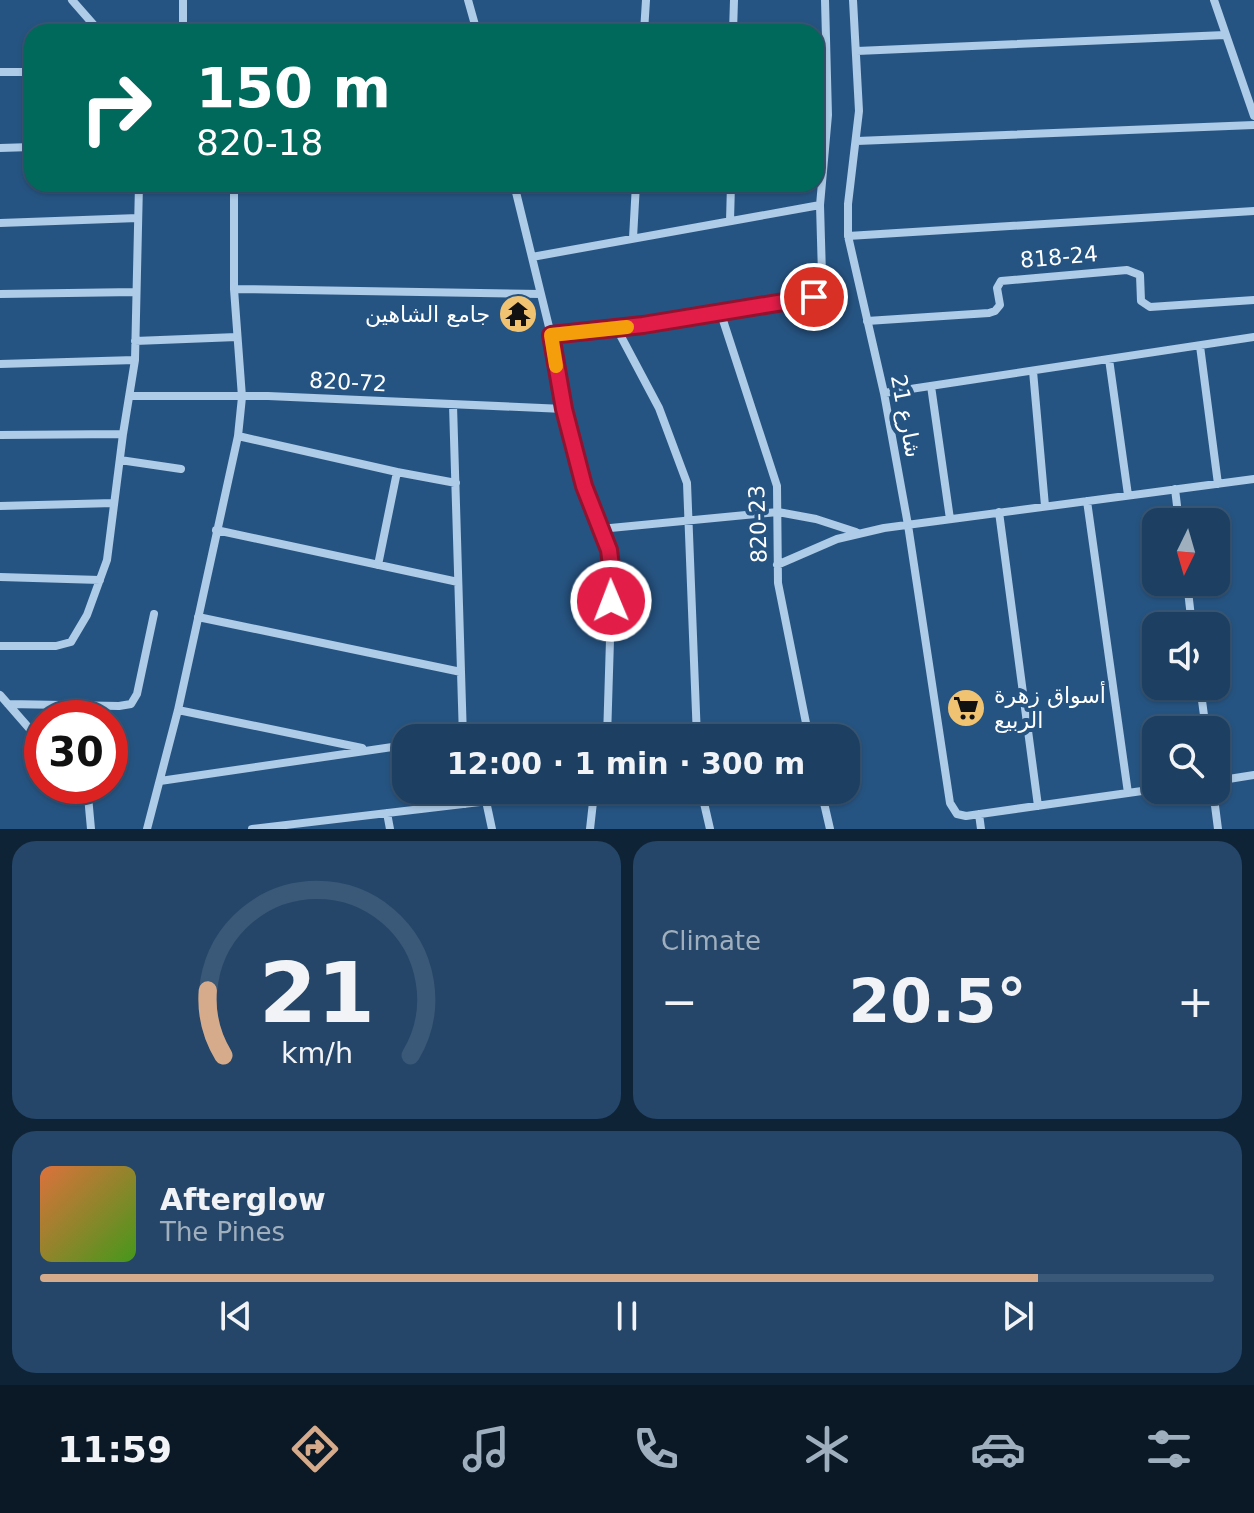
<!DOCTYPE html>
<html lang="en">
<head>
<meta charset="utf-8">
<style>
  body { margin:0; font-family:"DejaVu Sans",Cairo,sans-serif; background:#254668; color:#f1f3f6; height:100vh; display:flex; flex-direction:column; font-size:30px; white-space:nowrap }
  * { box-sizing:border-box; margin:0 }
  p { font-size:26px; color:#a0afbe }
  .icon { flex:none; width:44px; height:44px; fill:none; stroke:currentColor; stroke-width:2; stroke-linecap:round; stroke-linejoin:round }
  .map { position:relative; height:829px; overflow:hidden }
  .details { display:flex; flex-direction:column; gap:12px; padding:12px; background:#0f2336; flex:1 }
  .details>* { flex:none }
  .top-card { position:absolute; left:24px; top:24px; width:800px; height:168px; border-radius:24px; box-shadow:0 2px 6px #0004,0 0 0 2px #3a5877; background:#00695c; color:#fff; overflow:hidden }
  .needle { width:52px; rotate:185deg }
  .buttons { position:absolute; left:1142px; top:508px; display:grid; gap:16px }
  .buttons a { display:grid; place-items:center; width:88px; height:88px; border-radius:16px; background:#1c3f62; box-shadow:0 2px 6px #0004,0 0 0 2px #3a5877; font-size:40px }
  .speed { position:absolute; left:24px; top:700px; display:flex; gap:16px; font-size:40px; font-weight:700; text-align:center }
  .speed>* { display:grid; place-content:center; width:104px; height:104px; border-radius:50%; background:#1c3f62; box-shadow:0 2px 6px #0004,0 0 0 2px #3a5877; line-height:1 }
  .speed .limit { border:12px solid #d22; background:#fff; color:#111 }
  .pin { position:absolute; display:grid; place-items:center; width:68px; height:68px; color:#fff; margin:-34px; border:4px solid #fff; border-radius:50%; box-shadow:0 2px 8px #0007 }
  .me { position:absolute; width:88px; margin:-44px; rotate:359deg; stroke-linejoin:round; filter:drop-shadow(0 0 6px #0008) }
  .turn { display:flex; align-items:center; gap:28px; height:168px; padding:0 40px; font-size:36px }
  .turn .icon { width:104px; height:104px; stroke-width:2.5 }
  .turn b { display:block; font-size:56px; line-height:68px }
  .big { font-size:60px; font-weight:700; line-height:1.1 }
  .details .widget { flex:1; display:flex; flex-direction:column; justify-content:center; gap:12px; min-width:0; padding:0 28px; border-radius:24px; background:#254668 }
  .details .dial { align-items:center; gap:0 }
  .dial svg { height:208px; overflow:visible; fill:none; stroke:#3a5877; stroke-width:7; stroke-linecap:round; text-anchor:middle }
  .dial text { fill:#f1f3f6; stroke:none }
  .song { display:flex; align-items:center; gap:24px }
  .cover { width:96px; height:96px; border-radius:12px; background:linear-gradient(135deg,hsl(20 70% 55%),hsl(100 70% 35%)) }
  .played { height:8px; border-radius:4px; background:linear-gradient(90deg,#d6ab8b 85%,#3a5877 85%) }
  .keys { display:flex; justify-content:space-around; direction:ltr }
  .heat { display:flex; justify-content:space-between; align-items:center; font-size:44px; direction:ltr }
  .details .tiles { flex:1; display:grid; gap:12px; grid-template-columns:1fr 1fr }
  .widget:last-child { grid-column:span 2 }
  .trip { position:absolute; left:392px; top:724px; width:468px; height:80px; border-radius:24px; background:#1c3f62; box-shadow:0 2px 6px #0004,0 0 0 2px #3a5877; font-weight:700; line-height:80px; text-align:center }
  .tabs { display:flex; height:128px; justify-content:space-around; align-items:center; background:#0b1927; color:#a0afbe }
  .tabs .icon { width:56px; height:56px }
  .tabs .current { color:#d6ab8b }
  .tabs b { font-size:36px; color:#f1f3f6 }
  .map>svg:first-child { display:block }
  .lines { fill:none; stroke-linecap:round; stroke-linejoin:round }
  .street { stroke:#aecbe7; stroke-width:8 }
  .route-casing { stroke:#92132f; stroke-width:20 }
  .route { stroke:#e11d48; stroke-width:14 }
  .slow { stroke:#f59e0b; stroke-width:14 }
  .labels { text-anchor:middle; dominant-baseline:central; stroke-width:8; stroke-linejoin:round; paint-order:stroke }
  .street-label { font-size:22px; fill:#fff; stroke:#265482 }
  .poi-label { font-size:22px; fill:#fff; stroke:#265482; text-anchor:end }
</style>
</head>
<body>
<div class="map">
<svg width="1254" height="829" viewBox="0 0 1254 829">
  <rect width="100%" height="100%" fill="#265482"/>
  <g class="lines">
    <path class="street" d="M72 0 100 32
      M183 0V32
      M468 0 477 32
      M853 0 859 111 848 204V236L884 393 908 525 950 803 957 814 966 816 1156 789
      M1214 0 1254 116
      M644 32 646 0
      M733 32 734 0
      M857 51 1225 35
      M0 72H32
      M857 141 1254 125
      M0 148 32 147
      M514 184 551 335 564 409 584 486 609 550 612 574 607 738
      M730 221 731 184
      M0 223 138 218
      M848 236 1254 211
      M633 238 636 184
      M532 257 820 205
      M234 289 540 294
      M0 294 136 292
      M721 314 777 486 778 583 809 738
      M867 321 989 313 995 311 1000 305 997 288 1001 281 1127 270 1140 275 1141 301 1150 307 1254 300
      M617 329 659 408 687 483 697 738
      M551 335C637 327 723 316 808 300L818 293 822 275 820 205 828 115 825 0
      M135 341 237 337
      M1200 346 1218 484
      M1109 359 1128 495
      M0 364 135 360
      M1033 371 1045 506
      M931 386 950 519
      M884 393 1254 337
      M131 396H268L564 409
      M453 405 463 738
      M0 435 123 434 135 360 139 184
      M238 436 397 472
      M120 460 181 469
      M1175 489 1179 522
      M1087 501 1128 793
      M0 506 114 503
      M999 512 1038 806
      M600 529 778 512 816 519 856 532
      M216 530 458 582
      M378 565 397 472 456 483
      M777 565 837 539 884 528 1254 479
      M0 577 100 580
      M1187 582 1192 626
      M198 617 461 672
      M0 646H56L71 642 87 615 107 560 123 434
      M1200 686 1206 730
      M0 695 42 743
      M8 704 119 706 131 704 137 694 154 614
      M178 710 362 748
      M160 781 406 745
      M1216 781 1254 775
      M79 786 88 796 91 829
      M464 790 465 804
      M701 790 710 829
      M821 790 830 829
      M1213 790 1218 829
      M486 801 492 829
      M387 813 390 829
      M979 814 981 829
      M147 829 178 710 238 436 242 397 234 289V184
      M252 829 582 790
      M590 829 593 802 604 790"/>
  </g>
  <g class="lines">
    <g class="route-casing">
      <path id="route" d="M611 601 612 574 609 550 584 486 564 409 551 335 643 325 814 297"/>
    </g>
    <use href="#route" class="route"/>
    <path class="slow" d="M556 366 551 335 627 327"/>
  </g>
  <defs>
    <g id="temple-disc" transform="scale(2)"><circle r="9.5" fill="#f0c373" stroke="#265482"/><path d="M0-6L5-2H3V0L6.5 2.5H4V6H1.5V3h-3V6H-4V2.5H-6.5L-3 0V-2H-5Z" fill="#111"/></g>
    <g id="supermarket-disc" transform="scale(2)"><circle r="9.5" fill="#f0c373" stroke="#265482"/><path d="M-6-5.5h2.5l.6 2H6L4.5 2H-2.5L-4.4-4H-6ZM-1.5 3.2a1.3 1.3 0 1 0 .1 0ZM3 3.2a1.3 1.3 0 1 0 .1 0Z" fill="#111"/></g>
  </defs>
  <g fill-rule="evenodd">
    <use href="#temple-disc" x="518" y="314"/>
    <use href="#supermarket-disc" x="966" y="708"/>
  </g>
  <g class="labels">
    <g class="street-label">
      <text transform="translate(1059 257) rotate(-5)">818-24</text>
      <text transform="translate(348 382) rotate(3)">820-72</text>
      <text transform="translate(906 416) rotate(79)">شارع 21</text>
      <text transform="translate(758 524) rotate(-92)">820-23</text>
    </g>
    <g class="poi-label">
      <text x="490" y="314">جامع الشاهين</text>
      <text x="994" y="695" text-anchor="start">أسواق زهرة<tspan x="994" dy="25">الربيع</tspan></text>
    </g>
  </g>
</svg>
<div class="buttons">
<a><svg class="needle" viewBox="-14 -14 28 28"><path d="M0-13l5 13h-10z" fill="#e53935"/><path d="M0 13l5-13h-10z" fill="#a0afbe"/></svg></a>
<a><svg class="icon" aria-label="sound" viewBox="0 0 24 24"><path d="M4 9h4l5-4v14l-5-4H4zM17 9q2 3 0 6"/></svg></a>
<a><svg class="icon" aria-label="search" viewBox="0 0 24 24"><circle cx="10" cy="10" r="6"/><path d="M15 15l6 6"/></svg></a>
</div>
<div class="speed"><div class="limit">30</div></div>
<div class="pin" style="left:814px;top:297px;background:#d93025"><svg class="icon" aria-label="arrive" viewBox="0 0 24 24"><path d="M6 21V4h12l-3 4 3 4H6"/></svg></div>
<svg class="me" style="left:611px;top:601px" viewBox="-20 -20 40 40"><circle r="17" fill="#e11d48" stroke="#fff" stroke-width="3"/><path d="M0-11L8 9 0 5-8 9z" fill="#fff"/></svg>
<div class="trip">12:00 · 1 min · 300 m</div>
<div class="top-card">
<div class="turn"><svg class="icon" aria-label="right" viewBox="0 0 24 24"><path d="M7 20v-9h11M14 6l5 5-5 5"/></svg><div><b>150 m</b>820-18</div></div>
</div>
</div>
<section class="details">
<div class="tiles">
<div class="widget dial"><svg viewBox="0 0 100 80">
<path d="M14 69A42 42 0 1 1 86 69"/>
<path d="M14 69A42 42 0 0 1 8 44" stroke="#d6ab8b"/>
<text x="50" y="56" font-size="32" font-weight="700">21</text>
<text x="50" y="72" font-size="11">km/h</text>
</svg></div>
<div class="widget"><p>Climate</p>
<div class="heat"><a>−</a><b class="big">20.5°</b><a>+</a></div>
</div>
<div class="widget">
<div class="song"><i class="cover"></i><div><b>Afterglow</b><p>The Pines</p></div></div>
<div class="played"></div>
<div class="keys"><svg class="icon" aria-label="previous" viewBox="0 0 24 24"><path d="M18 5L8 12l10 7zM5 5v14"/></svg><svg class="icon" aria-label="pause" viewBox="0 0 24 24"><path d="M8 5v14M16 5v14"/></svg><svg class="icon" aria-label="next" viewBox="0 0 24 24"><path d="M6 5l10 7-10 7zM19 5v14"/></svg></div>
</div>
</div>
</section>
<nav class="tabs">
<b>11:59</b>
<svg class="icon current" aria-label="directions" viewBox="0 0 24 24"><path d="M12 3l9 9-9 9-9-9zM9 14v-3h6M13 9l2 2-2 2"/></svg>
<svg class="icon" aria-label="music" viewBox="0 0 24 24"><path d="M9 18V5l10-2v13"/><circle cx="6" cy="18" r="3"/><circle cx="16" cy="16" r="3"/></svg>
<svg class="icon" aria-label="phone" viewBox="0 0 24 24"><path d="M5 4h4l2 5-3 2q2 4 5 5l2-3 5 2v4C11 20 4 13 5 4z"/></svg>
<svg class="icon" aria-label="climate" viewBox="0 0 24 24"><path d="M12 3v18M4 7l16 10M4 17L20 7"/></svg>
<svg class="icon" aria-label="car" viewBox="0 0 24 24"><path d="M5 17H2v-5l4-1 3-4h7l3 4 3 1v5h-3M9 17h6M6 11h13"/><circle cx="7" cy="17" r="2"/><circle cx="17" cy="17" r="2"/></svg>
<svg class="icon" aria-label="filters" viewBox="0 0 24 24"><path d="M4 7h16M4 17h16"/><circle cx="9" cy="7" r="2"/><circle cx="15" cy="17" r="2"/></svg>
</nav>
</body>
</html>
